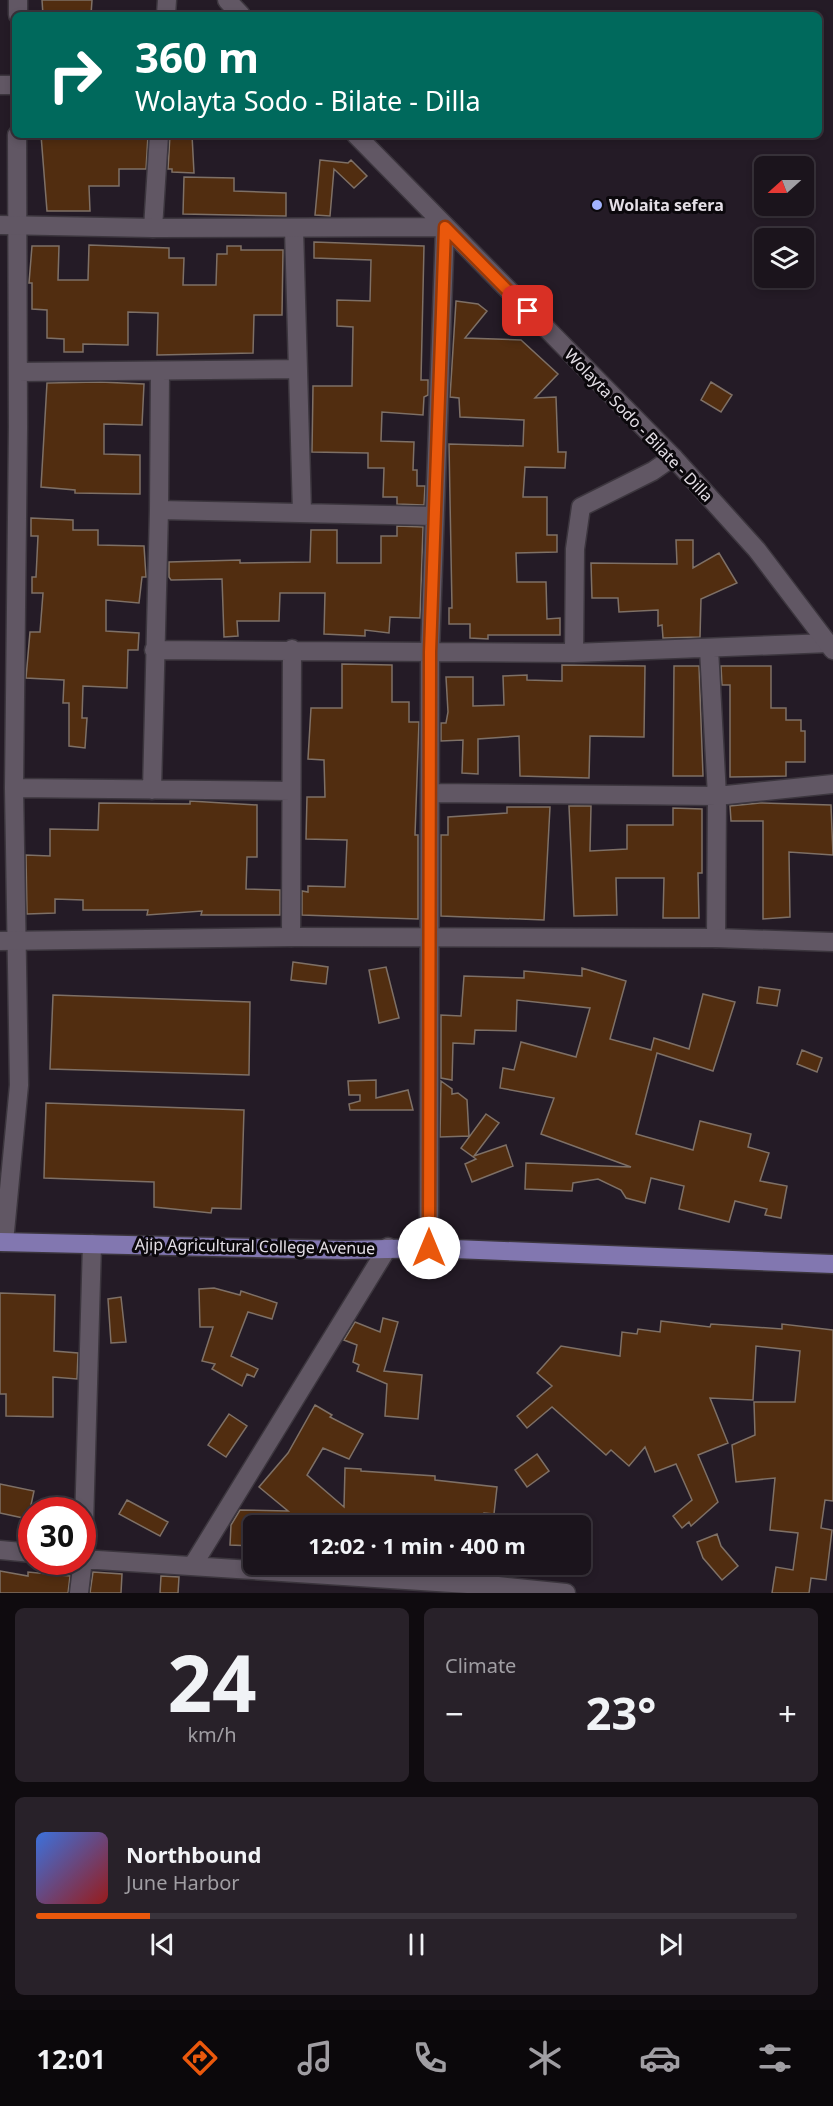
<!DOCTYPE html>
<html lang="en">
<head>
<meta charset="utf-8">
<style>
  body { margin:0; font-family:"Noto Sans",sans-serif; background:#282129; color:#f1f3f6; height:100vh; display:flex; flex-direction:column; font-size:22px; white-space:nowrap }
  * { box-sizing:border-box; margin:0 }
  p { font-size:20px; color:#a09ea3 }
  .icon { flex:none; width:33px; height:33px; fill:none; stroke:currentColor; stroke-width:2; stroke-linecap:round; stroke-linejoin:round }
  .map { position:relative; height:1593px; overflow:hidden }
  .sheet { display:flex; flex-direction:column; gap:15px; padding:15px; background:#0f0b0f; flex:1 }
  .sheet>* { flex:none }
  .banner { position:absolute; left:12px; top:12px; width:810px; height:126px; border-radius:9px; box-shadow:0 3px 9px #0003,0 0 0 2px #39333b; background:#00695c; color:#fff; overflow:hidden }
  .needle { width:39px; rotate:249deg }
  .buttons { position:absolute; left:754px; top:156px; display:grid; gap:12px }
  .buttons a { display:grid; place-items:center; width:60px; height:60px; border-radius:9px; background:#1b141c; box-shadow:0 3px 9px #0003,0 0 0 2px #39333b; font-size:30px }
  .speed { position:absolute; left:18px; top:1497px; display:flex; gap:12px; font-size:30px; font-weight:700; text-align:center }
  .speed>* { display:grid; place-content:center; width:78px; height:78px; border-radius:50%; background:#1b141c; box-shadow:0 3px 9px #0003,0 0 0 2px #39333b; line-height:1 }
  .speed .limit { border:9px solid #d22; background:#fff; color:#111 }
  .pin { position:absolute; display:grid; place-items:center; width:51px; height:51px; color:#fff; margin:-26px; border-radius:12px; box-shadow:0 3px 9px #0006 }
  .me { position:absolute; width:66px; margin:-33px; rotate:0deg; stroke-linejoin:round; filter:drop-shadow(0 0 4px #0008) }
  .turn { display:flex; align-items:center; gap:21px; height:126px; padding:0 24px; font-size:27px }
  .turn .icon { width:78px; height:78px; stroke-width:2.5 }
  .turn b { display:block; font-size:42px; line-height:51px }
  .big { font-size:45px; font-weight:700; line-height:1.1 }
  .sheet .widget { flex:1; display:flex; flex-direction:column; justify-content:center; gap:9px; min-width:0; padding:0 21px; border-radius:9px; background:#282129 }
  .sheet .dial { align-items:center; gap:0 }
  .dial b { font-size:78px; line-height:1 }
  .song { display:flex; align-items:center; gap:18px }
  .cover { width:72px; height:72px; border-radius:9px; background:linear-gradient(135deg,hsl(220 70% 55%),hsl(0 70% 35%)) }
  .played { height:6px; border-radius:3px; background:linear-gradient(90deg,#ea580c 15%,#39333b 15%) }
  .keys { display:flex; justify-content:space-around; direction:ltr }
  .heat { display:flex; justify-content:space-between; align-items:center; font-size:33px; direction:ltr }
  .sheet .tiles { flex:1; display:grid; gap:15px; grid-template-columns:1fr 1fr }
  .widget:last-child { grid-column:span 2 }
  .trip { position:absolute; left:243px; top:1515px; width:348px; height:60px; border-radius:9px; background:#1b141c; box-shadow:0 3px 9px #0003,0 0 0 2px #39333b; font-weight:700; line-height:60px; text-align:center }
  .dock { display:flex; height:96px; justify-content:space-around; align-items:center; background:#0b080b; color:#a09ea3 }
  .dock .icon { width:42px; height:42px }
  .dock .on { color:#ea580c }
  .dock b { font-size:27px; color:#f1f3f6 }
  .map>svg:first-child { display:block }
  .building { fill:#512d10; stroke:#7e7066; stroke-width:1.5 }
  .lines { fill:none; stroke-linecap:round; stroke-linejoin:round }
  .minor-casing { stroke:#3c363e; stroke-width:21 }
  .secondary-casing { stroke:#3c363e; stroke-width:21 }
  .primary-casing { stroke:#3c363e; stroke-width:21 }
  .minor { stroke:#615764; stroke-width:18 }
  .secondary { stroke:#615764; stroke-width:18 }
  .primary { stroke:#8277b0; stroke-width:18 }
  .route-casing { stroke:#983908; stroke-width:15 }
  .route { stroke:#ea580c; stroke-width:10 }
  .poi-dot { fill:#a1b2fd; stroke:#0b080c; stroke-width:2 }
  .labels { text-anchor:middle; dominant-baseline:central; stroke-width:6; stroke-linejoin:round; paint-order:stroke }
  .poi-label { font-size:16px; font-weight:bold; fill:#e4dfe6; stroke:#0b080c; text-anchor:start }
  .street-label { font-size:16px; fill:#e4dfe6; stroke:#0b080c }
</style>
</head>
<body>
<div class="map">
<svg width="833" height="1593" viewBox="0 0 833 1593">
  <rect width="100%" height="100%" fill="#241b26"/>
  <path class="building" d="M42 0H92L91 15H43Z
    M41 135H148L146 169H119V186H89L90 211H47Z
    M170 135H192L194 173 172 172V169H168Z
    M320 160 348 163 351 160 367 176 354 188 334 169 330 216 315 215Z
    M184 177 234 178V191L286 193V216L183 214Z
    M314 242 424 246 421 380H428V395L424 397 423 415 382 412 381 441 414 442 413 470H417V486H425L424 505 397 504V497H383L384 468H368V453L312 452 313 386H352L353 327 337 326V300L370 301 371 260 314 258Z
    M89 245 169 248V258H184L183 285H216L217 254H227V246H241V250H283L282 315H254L253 353 157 355 158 313 128 312V345L83 344V352H64V339L47 338V310L32 309V283H29L32 246H59L58 280H88Z
    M456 301 478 304 487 311 465 338 521 340 558 374 535 398 556 397 558 452H566L565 468 525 467 523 497H547V535H557V552L516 553 517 582H546L547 619 560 618V635H488V639L470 638V624H449V608H452L449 444 523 446 524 420 460 417 459 398 450 397Z
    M100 382 144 384 142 425 104 424V454L140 455V494L75 493V490L41 487 47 383Z
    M711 382 732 395 721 412 701 400Z
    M31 518 73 520V530H98V545L144 546 146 577H142L139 603 106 600V631L139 633 138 650H128L127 688 83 686 82 718H87L85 748 69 746V703H63L64 680 26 678 30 632H40L43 593H32V577H36L38 536H31Z
    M397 526 423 527 420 618 390 617 389 633 365 630V636L324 634 325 593H280L279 621H237L238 636 224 637 222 579 171 580 169 577V562L240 560V563L310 562 311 530H337V563H381V536H397Z
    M676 540H693V568L719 553 737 583 701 599 700 637 663 638 662 625 658 626V610L619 612 618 598H592L591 563 677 564Z
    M342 664 392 665V702H409V722H419L415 835H418V919L302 915V891L308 892V886L345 887 347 840 306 839 307 797H325L324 760 308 759 311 708H342Z
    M562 665 645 666 644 737 590 736 589 778 520 776 519 736 478 739V774L462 773 463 740 441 741V723H446L448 712 446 677H473V706L504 705 503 676 527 675V680L562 681Z
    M674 666H699L703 776H673Z
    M721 666H771V708H786V720H801V731H805V762H786V776L730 777V685H722Z
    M190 801 257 805V857H247L246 889 280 890V915H201L202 911 147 915 148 910H83V900L55 899V913L27 914 26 855 50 856V829L98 830 99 803 190 804Z
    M760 803 831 805 833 855 789 852 790 917 763 919V821H731L730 806Z
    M569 806H591L590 851 627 849V825H673V808L702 809V873H698L699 918H663L664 878H616L617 915 574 916Z
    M507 807H550L544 920 441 916V835H448V817L507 813Z
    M293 962 328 967 326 984 291 980Z
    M386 967 399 1018 379 1023 369 970Z
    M582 968 626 981 610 1039 651 1050 654 1038 689 1049 703 994 735 1002 713 1071 657 1053 636 1134 693 1150 700 1121 751 1134 748 1147 769 1153 760 1181 787 1186 781 1218 765 1215 767 1209 735 1201 729 1222 679 1209 684 1186 651 1178 645 1203 626 1198 621 1190 598 1179 573 1183 572 1191 525 1189 526 1163 631 1167 541 1134 554 1098 500 1088 503 1068 514 1070 521 1042 576 1057 590 1008 517 1000 516 1031 475 1030 474 1044 453 1043 452 1080 441 1078V1015L461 1016 464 976 524 978V971L582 976Z
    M759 987 780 990 777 1006 757 1003Z
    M53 995 250 1002 249 1075 50 1069Z
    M802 1050 822 1058 817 1072 797 1064Z
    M376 1080V1098L408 1090 413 1110H350L349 1104 360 1101V1095H349L348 1081Z
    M441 1081 452 1089V1094L458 1093 467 1100 469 1136 440 1137Z
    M46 1103 244 1110 241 1209 212 1208 211 1213 154 1207V1182L44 1178Z
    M486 1114 499 1123 474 1156 506 1145 513 1166 472 1182 465 1164 476 1159 461 1148Z
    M214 1288 240 1295 241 1291 277 1303 272 1319 248 1312 231 1356 258 1369 254 1377 247 1374 242 1386 212 1369 215 1364 202 1361 213 1327H200L199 1289Z
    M0 1293 55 1295 54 1351 78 1353 77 1379 53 1377V1417L6 1416V1394H0Z
    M121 1297 126 1342 111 1343 108 1299Z
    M383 1318 398 1322 384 1371 422 1375 418 1419 385 1416 387 1384 357 1371 359 1365 353 1362 357 1345 344 1340 355 1322 380 1332Z
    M661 1321 710 1327 711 1324 782 1329V1324L833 1330V1501L825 1500 821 1528 832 1530 826 1580 811 1578 809 1593H772L776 1567 793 1570 798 1533 770 1530 775 1478 736 1482 732 1445 755 1435 754 1402H795L800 1351 756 1346 753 1400 710 1398 728 1443 698 1455 718 1502 691 1526 689 1522 682 1528 673 1516 692 1500 676 1464 655 1472 645 1447 629 1466 611 1450 606 1455 552 1407 527 1428 517 1416 552 1386 537 1373 561 1346 620 1356 622 1332 637 1334 638 1329 660 1332Z
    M315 1405 332 1415 330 1417 363 1434 349 1459 323 1448 307 1475 344 1507 345 1468 361 1469V1471L435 1476V1480L497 1487 494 1514 484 1513 483 1526H254V1546L230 1545 231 1525 240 1510 288 1511 259 1487 288 1453Z
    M229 1414 247 1426 226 1457 208 1445Z
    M537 1454 549 1471 527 1487 515 1470Z
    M0 1484 34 1491 28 1519 0 1513Z
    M127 1500 168 1522 160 1536 119 1514Z
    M717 1534 721 1546 738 1566 722 1580 703 1558 697 1542Z
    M0 1571 28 1576V1572L70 1576 68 1593H0Z
    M93 1572 122 1574 121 1593H90Z
    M161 1576 179 1577 178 1593H160Z"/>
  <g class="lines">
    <g class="minor-casing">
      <path id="minor" d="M18 15V0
        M166 15 167 0
        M0 85H15
        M153 228 159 135
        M294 229 302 512
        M18 372 297 369
        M159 510 434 516
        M709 649 717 796 716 938
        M154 650 574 653 829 643
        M574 653 575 549 581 507 653 471 673 457
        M14 788 291 791
        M152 790 159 510 160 371
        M432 793 717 796 833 784
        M291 937 292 649
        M4 1242 19 1085 14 788 18 427 17 135
        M429 1248 430 652 445 227
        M0 1550 32 1553
        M82 1559 498 1586 566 1593
        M193 1565 388 1247
        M79 1593 83 1559 92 1244"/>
    </g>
    <g class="secondary-casing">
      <path id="secondary" d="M227 0 241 15
        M356 135 673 457 757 550 833 650
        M0 225 153 228 445 227
        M0 941 291 937 716 938 833 942"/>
    </g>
    <g class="primary-casing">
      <path id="primary" d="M0 1242 345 1250 429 1248 833 1264"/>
    </g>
    <use href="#minor" class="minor"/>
    <use href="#secondary" class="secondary"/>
    <use href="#primary" class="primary"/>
  </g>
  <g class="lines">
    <g class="route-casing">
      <path id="route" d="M429 1248 430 652 445 227 528 311"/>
    </g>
    <use href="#route" class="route"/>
  </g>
  <circle class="poi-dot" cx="597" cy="205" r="6"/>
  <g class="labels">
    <g class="poi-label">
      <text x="609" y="205">Wolaita sefera</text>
    </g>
    <g class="street-label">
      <text transform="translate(639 425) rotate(46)">Wolayta Sodo - Bilate - Dilla</text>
      <text transform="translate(255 1246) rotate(1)">Ajip Agricultural College Avenue</text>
    </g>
  </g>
</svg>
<div class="buttons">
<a><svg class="needle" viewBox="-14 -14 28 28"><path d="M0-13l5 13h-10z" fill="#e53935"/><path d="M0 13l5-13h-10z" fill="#a09ea3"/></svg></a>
<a><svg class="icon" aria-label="layers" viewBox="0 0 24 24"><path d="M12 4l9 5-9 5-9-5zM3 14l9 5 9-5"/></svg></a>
</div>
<div class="speed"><div class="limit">30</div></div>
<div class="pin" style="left:528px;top:311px;background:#d93025"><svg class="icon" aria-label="arrive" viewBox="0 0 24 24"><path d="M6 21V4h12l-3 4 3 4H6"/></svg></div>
<svg class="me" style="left:429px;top:1248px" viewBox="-20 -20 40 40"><circle r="19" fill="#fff"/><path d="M0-13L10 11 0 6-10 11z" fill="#ea580c"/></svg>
<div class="trip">12:02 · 1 min · 400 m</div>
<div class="banner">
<div class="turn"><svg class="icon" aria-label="right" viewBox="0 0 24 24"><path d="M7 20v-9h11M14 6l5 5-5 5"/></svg><div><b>360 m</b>Wolayta Sodo - Bilate - Dilla</div></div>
</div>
</div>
<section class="sheet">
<div class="tiles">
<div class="widget dial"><b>24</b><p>km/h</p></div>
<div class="widget"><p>Climate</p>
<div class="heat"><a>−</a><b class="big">23°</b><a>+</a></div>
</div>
<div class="widget">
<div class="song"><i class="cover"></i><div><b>Northbound</b><p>June Harbor</p></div></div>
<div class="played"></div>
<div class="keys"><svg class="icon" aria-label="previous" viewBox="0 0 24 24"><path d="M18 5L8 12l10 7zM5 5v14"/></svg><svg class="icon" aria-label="pause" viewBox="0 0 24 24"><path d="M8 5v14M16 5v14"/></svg><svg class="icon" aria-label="next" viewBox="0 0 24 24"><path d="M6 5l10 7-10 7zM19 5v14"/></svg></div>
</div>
</div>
</section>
<nav class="dock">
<b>12:01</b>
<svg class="icon on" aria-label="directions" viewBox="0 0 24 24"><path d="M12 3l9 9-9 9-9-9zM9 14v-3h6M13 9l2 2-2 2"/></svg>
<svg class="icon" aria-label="music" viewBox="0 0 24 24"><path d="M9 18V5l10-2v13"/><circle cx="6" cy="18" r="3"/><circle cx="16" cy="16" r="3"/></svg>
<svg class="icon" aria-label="phone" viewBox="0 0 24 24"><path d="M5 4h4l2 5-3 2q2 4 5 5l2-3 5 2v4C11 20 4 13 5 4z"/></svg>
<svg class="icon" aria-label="climate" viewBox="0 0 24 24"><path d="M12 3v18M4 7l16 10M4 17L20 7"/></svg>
<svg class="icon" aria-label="car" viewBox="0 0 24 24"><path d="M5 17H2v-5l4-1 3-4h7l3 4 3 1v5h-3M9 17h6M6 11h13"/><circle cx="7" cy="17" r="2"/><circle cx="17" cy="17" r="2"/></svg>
<svg class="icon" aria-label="filters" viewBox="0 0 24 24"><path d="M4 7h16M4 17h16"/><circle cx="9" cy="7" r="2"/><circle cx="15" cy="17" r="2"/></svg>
</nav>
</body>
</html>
